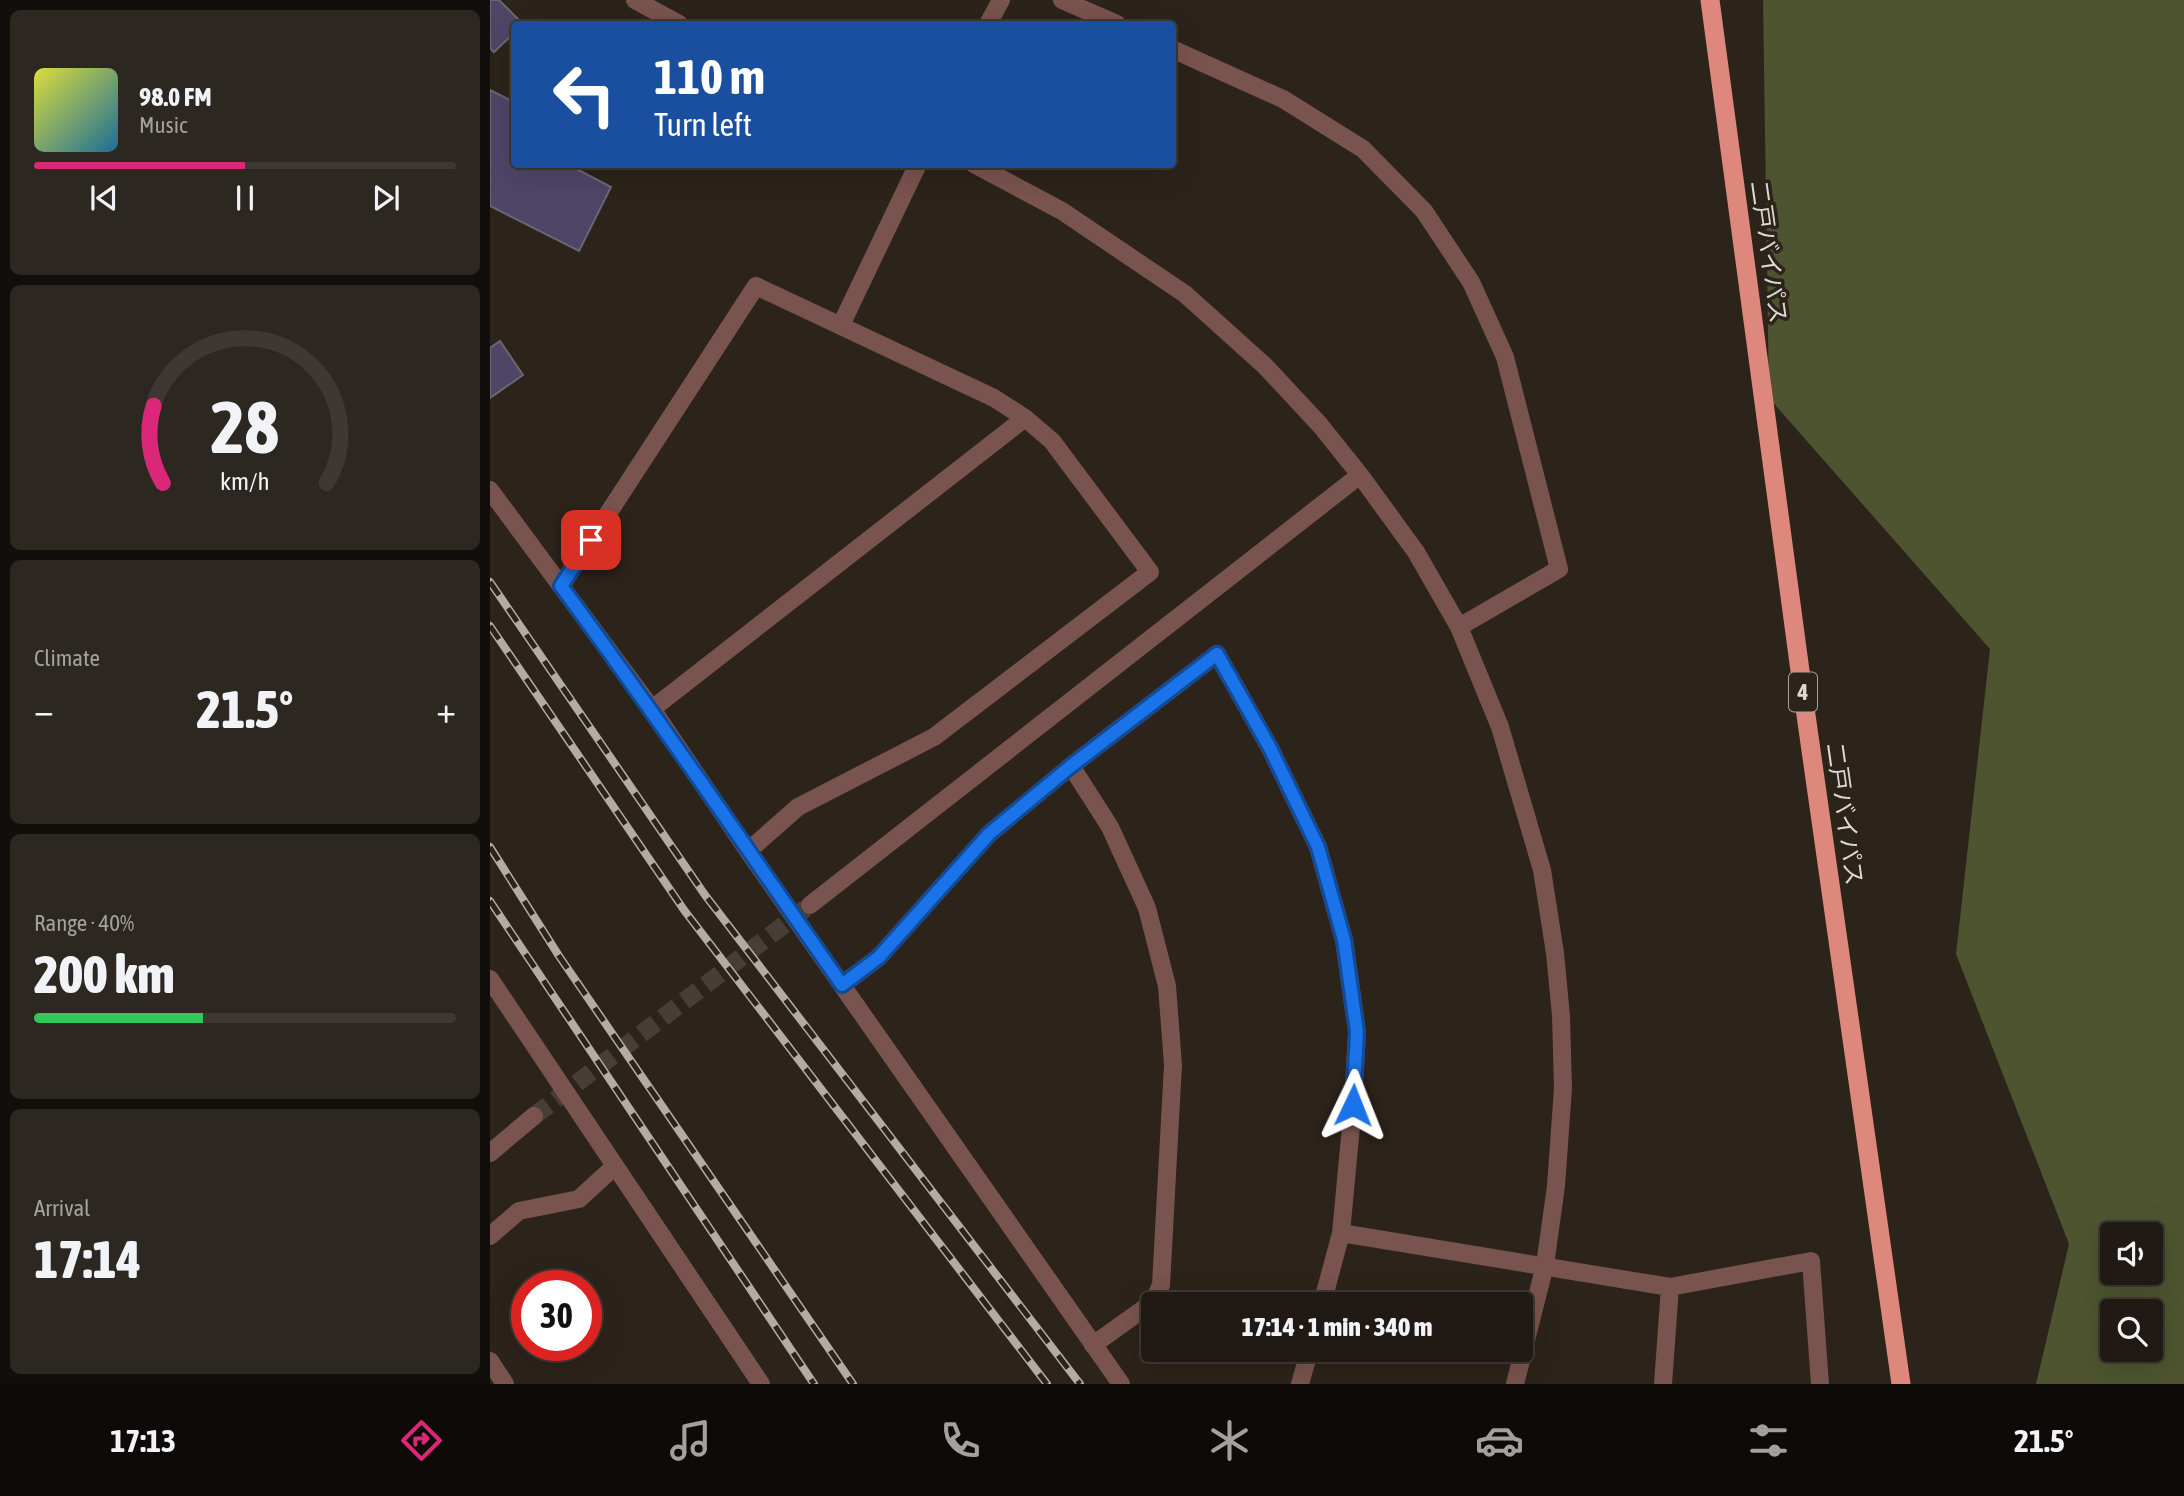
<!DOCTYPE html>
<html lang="en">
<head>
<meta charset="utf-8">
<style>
  body { margin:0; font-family:"Asap Condensed","Noto Sans JP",sans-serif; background:#2d2722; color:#f1f3f6; height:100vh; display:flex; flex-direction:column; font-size:26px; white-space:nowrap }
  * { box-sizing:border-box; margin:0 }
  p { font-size:23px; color:#a2a1a0 }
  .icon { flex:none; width:38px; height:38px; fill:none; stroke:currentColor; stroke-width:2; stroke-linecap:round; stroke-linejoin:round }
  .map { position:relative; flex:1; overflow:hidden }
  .drawer { display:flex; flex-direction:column; gap:10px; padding:10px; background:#120e0b; width:490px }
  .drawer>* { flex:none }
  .hud { position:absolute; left:21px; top:21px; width:665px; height:147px; border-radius:7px; box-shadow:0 7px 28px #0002,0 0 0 2px #3e3834; background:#1a4fa0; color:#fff; overflow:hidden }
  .fabs { position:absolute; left:1610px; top:1222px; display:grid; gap:14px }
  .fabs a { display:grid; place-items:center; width:63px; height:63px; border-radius:7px; background:#211a14; box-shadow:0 7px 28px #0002,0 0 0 2px #3e3834; font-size:35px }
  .speed { position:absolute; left:21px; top:1270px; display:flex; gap:14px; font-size:35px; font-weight:700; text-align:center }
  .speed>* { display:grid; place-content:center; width:91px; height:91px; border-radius:50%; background:#211a14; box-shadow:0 7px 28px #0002,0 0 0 2px #3e3834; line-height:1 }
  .speed .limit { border:10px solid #d22; background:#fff; color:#111 }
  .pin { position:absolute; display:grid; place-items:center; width:60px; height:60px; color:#fff; margin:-30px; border-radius:14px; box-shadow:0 4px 10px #0006 }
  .me { position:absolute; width:77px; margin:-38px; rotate:2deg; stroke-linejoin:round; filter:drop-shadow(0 0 5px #0008) }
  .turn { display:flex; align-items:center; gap:24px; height:147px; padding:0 28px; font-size:32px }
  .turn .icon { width:91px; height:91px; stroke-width:2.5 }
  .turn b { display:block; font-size:49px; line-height:60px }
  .big { font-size:52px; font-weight:800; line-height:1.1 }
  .drawer .card { flex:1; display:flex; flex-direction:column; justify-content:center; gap:10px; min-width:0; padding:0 24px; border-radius:10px; background:#2d2722 }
  .drawer .dial { align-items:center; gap:0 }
  .dial svg { height:182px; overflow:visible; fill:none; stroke:#3e3834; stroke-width:7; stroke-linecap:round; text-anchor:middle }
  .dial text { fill:#f1f3f6; stroke:none }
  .song { display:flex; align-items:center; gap:21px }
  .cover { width:84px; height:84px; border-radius:10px; background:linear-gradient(135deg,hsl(60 70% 55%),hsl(200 70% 35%)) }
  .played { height:7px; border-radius:4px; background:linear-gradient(90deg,#db2777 50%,#3e3834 50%) }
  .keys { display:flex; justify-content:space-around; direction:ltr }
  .heat { display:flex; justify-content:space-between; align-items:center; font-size:38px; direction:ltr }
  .charge { height:10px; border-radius:5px; background:linear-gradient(90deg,#34c759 40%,#3e3834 0) }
  .trip { position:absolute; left:651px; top:1292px; width:392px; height:70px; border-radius:7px; background:#211a14; box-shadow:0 7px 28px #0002,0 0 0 2px #3e3834; font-weight:800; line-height:70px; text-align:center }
  .menu { display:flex; height:112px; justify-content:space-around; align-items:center; background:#0d0a08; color:#a2a1a0 }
  .menu .icon { width:49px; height:49px }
  .menu .on { color:#db2777 }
  .menu b { font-size:32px; color:#f1f3f6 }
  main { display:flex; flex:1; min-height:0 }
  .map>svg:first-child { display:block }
  .forest { fill:#4d542f; fill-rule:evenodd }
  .building { fill:#4e4567; stroke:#6a6774; stroke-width:2 }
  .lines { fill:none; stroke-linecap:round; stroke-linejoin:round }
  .tertiary-tunnel { stroke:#473e36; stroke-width:18; stroke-dasharray:18 9; stroke-linecap:butt }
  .minor { stroke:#79534e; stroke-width:18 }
  .tertiary { stroke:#79534e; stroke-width:18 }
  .trunk { stroke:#de887d; stroke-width:19 }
  .rail-casing { stroke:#b2aca6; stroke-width:8 }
  .rail { stroke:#2c231a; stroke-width:5; stroke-dasharray:16; stroke-linecap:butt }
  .route-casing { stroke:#114b97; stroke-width:18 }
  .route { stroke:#1a73e8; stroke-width:12 }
  .labels { text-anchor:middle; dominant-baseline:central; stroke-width:7; stroke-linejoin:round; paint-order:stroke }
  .shield { fill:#2c231a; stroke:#a9a29c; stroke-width:2 }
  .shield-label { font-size:23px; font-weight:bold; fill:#ded8d3 }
  .street-label { font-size:24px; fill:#ded8d3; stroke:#2c231a }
</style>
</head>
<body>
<main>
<section class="drawer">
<div class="card">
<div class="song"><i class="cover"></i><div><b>98.0 FM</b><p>Music</p></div></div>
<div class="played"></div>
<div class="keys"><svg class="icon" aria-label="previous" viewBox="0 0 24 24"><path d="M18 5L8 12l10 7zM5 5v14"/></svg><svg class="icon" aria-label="pause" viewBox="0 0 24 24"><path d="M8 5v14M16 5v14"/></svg><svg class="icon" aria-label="next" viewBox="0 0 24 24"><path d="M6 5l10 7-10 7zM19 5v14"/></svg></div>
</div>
<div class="card dial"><svg viewBox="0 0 100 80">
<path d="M14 69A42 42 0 1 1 86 69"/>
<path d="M14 69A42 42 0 0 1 10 35" stroke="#db2777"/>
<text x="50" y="56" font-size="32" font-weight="700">28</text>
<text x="50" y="72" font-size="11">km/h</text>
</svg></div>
<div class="card"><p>Climate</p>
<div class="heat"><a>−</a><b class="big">21.5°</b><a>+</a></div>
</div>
<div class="card"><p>Range · 40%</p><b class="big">200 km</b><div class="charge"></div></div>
<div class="card"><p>Arrival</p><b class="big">17:14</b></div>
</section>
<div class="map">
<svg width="1694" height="1384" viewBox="0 0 1694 1384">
  <rect width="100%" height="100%" fill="#2c231a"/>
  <path class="forest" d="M1273 0H1694V1384H1546L1579 1244 1466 954 1500 649 1279 398ZM1622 1234H1661V1272H1622ZM1622 1311H1661V1349H1622Z"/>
  <path class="building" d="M0 0H9L33 24H24V33L4 52 0 48Z
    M0 90 24 102V164H77L121 187 89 251 0 206Z
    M10 341 33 375 0 398V348Z"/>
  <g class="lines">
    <path class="tertiary-tunnel" d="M44 1116 316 908"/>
    <path class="minor" d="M572 0 627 24
      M498 24 511 0
      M682 49 793 99 873 149 934 211 981 282 1015 357 1069 569 969 627
      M351 325 428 164
      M0 490 162 709 258 851 631 1384
      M71 586 266 286 504 398 535 418 562 441 660 572 444 737 308 807 258 851
      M162 709 535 418
      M581 766 620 827 657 908 677 986 683 1065 671 1285 663 1302 603 1345
      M0 979 271 1384
      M352 985 389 957 499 834 581 766 727 654 780 748 828 847 854 940 867 1032 863 1105 851 1233 832 1304
      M851 1233 1180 1287 1321 1261 1330 1384
      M0 1236 29 1211 89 1199 125 1166
      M0 1361 15 1384
      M810 1384 820 1349
      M1173 1384 1180 1287"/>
    <path class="tertiary" d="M145 0 189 24
      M484 164 572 211 695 294 775 366 830 425 870 475 926 552 969 627 1010 727 1052 870 1065 953 1071 1016 1073 1088 1066 1186 1055 1265 1025 1384
      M320 905 870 475
      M0 1153 44 1116"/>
    <path class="trunk" d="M1220 0 1315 708 1411 1384"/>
    <g class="rail-casing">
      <path id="rail" d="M0 582 215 895 590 1384
        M0 626 194 910 557 1384
        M0 847 69 956 363 1384
        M0 901 324 1384"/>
    </g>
    <use href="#rail" class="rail"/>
  </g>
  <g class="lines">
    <g class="route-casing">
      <path id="route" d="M101 540 71 586C168 717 259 852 352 985L389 957 499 834 581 766 727 654 780 748 828 847 854 940 867 1032 863 1105"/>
    </g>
    <use href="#route" class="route"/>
  </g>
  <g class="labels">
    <rect class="shield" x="1299" y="672.5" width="28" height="39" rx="5"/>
    <g class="shield-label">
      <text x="1313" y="692">4</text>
    </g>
    <g class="street-label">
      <text transform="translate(1279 252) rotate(82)">二戸バイパス</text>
      <text transform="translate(1355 814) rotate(82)">二戸バイパス</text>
    </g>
  </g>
</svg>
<div class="fabs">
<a><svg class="icon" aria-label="sound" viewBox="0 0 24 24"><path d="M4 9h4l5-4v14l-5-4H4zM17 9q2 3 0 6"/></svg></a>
<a><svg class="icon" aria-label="search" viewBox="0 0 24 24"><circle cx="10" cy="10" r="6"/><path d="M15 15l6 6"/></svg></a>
</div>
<div class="speed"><div class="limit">30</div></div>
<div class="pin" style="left:101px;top:540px;background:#d93025"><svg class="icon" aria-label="arrive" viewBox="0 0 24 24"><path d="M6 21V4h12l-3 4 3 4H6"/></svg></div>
<svg class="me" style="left:863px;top:1105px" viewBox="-20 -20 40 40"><path d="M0-17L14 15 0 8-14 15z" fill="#1a73e8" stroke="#fff" stroke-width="4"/></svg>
<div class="trip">17:14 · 1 min · 340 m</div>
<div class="hud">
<div class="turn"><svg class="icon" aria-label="left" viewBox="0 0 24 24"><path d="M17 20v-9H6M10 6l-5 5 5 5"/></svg><div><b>110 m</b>Turn left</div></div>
</div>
</div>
</main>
<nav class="menu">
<b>17:13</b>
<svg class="icon on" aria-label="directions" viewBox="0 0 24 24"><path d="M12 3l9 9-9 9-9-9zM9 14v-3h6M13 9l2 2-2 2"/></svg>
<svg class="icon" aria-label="music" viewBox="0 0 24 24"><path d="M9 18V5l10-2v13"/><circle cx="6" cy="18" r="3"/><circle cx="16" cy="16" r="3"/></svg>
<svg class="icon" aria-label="phone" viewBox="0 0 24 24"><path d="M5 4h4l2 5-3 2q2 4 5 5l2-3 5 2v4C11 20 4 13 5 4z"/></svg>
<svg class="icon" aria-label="climate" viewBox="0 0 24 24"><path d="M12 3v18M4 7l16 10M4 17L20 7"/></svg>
<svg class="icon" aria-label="car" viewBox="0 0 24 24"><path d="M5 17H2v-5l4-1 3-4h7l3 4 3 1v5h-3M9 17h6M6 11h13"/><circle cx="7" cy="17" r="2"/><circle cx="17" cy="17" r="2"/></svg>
<svg class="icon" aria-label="filters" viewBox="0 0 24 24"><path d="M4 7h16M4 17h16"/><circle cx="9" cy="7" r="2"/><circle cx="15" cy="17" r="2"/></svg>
<b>21.5°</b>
</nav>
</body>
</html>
